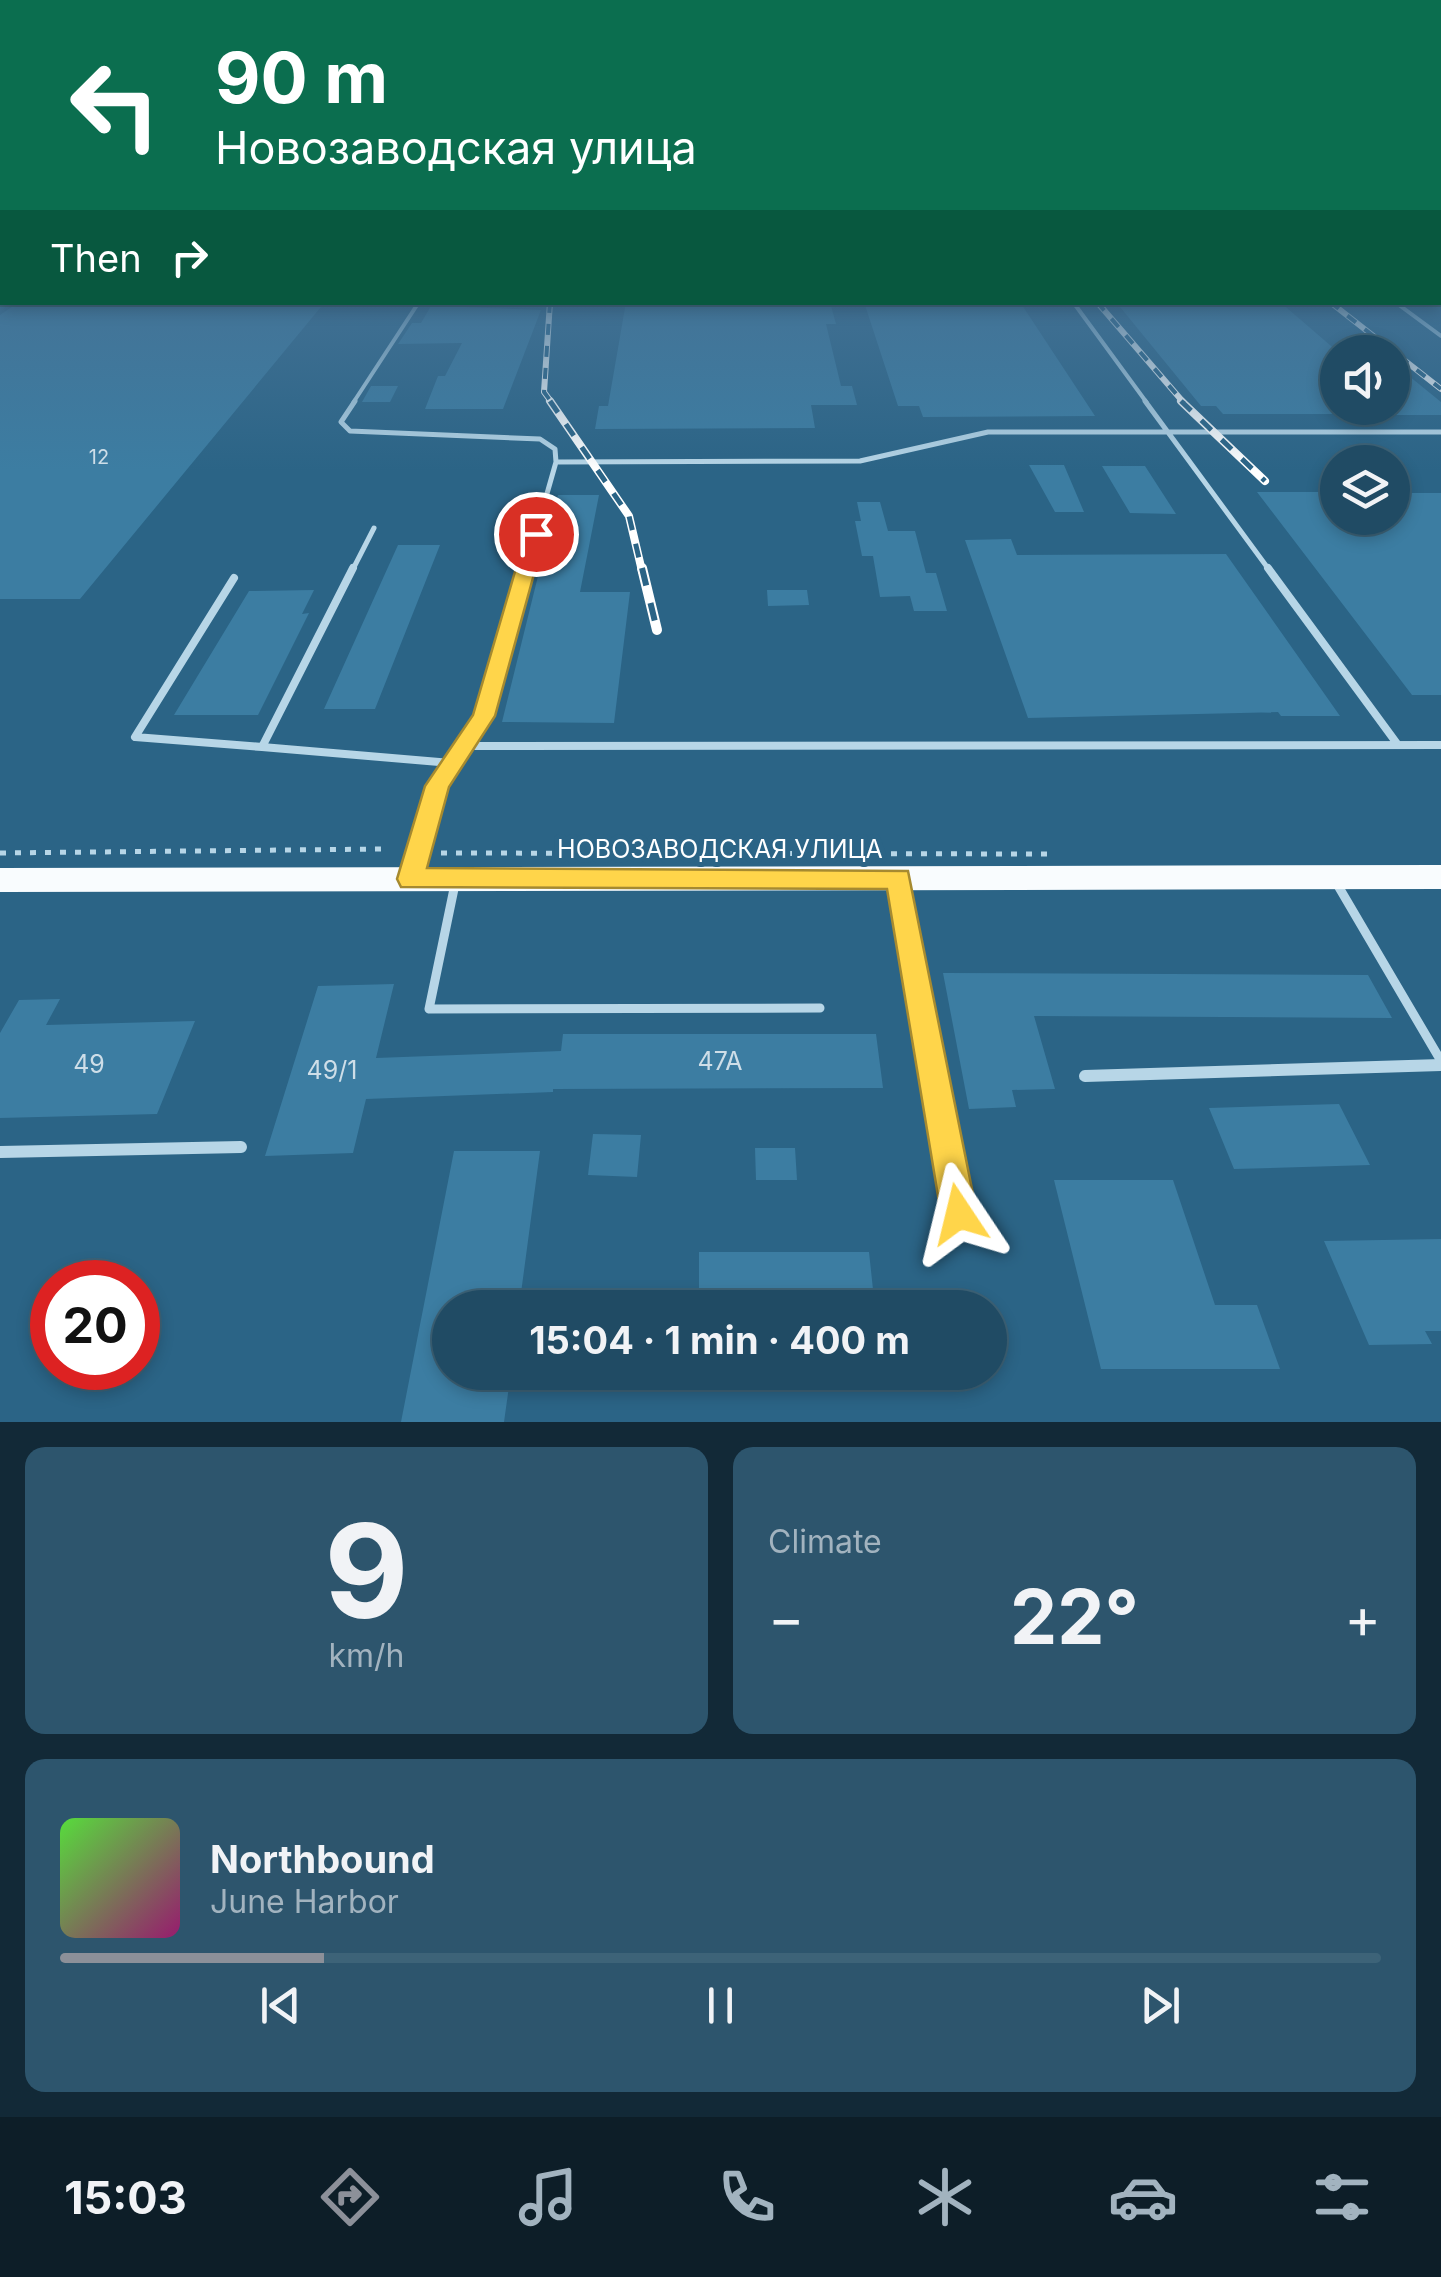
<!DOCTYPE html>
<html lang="en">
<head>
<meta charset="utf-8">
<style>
  body { margin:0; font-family:Inter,sans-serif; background:#2d556d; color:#f1f3f6; height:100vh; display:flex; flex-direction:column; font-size:38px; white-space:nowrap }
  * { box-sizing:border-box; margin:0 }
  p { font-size:32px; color:#a2b3bf }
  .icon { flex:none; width:55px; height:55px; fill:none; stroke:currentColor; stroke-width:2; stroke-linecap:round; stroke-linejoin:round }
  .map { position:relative; height:1422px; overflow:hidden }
  .drawer { display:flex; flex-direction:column; gap:25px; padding:25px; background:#122937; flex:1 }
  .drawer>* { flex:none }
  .hud { position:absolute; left:0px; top:0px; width:1442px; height:305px; box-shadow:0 5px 15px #0003,0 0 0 2px #3d6378; background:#0b6e4f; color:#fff; overflow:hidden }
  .controls { position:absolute; left:1320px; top:335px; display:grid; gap:20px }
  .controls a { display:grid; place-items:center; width:90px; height:90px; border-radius:50%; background:#204b64; box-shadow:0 5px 15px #0003,0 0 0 2px #3d6378; font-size:50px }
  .speed { position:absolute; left:30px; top:1260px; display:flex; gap:20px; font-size:50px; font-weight:700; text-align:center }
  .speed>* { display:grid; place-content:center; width:130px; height:130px; border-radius:50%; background:#204b64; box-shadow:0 5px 15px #0003,0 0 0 2px #3d6378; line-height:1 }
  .speed .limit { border:15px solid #d22; background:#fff; color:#111 }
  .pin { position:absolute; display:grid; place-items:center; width:85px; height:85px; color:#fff; margin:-42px; border:5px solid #fff; border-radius:50%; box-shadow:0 2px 10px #0007 }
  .me { position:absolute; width:110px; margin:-55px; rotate:350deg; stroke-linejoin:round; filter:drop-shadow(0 0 8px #0008) }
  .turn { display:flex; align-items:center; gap:35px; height:210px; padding:0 50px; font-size:45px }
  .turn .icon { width:130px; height:130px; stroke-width:2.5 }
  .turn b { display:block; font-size:70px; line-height:85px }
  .then { display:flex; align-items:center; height:95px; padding:0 50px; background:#0003; gap:20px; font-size:38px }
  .big { font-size:75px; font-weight:700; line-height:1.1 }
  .drawer .widget { flex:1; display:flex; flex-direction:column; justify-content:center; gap:15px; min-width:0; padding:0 35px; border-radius:20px; background:#2d556d }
  .drawer .dial { align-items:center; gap:0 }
  .dial b { font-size:130px; line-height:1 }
  .song { display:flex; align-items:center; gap:30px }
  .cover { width:120px; height:120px; border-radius:15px; background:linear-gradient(135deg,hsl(110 70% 55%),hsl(320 70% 35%)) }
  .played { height:10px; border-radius:5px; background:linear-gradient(90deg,#8c9099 20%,#3d6378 20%) }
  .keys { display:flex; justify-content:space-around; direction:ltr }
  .heat { display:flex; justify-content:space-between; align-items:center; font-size:55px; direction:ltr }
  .drawer .tiles { flex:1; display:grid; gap:25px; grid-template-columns:1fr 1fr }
  .widget:last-child { grid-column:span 2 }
  .trip { position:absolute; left:432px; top:1290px; width:575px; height:100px; border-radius:50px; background:#204b64; box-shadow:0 5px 15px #0003,0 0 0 2px #3d6378; font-weight:700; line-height:100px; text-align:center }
  .dock { display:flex; height:160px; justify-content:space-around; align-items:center; background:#0d1e28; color:#a2b3bf }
  .dock .icon { width:70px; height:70px }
  .dock .on { color:#8c9099 }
  .dock b { font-size:45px; color:#f1f3f6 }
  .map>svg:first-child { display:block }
  .building { fill:#3c7da2 }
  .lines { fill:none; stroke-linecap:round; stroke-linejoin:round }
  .path { stroke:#b7d6e7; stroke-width:5; stroke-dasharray:6 9; stroke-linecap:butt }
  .lane-far4 { stroke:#b7d6e7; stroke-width:4 }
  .lane-far3 { stroke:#b7d6e7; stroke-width:5 }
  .lane-far2 { stroke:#b7d6e7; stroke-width:8 }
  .lane-far1 { stroke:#b7d6e7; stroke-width:9 }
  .lane { stroke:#b7d6e7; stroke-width:12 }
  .primary { fill:#f9fcfe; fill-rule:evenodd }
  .rail-far2-casing { stroke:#fff; stroke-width:6 }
  .rail-far1-casing { stroke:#fff; stroke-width:8 }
  .rail-casing { stroke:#fff; stroke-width:10 }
  .rail-far2 { stroke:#2b6486; stroke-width:4; stroke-dasharray:11; stroke-linecap:butt }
  .rail-far1 { stroke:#2b6486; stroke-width:5; stroke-dasharray:14; stroke-linecap:butt }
  .rail { stroke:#2b6486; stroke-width:6; stroke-dasharray:18; stroke-linecap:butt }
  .route { fill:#ffd54a; stroke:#a68a30; stroke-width:2.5 }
  .labels { text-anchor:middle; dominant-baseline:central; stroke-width:10; stroke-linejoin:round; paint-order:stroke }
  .number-label { font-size:20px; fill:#cedee8 }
  .street-label { font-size:25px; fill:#fff; stroke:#2b6486 }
  .near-number-label { font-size:25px; fill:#cedee8 }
</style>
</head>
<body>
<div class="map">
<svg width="1441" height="1422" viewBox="0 0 1441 1422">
  <rect width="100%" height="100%" fill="#2b6486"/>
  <path class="building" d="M19 302H325L80 599H0V315Z
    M626 302H830L836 324H826L841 386H852L857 405H811L815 428 595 429 599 406H608Z
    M864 302H1020L1095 416 923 417 919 406H898Z
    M1116 302H1280L1338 352V414H1223L1216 406H1201Z
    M431 306 541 310 503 409H425L438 376H445L462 343 398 344 412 323H421Z
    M1392 376H1409L1441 402V415H1392Z
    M371 386H398L390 402H362Z
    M1029 465H1064L1084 512H1055Z
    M1102 466H1145L1176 514 1130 513Z
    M1257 492H1338V518H1392V493H1441V695H1412Z
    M558 495H599L580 592H630L614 723 502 722Z
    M857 502H880L888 531H915L926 573H936L947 611H914L910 596 880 597 873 556H862L855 521H861Z
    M1011 539 1017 555 1226 554 1340 716H1281L1278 712 1028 718 965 540Z
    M398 545H440L375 709H324Z
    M314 590 302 614 309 613 258 715H174L249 591Z
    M767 590H807L809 605 768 606Z
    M943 973 1368 975 1392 1018 1034 1016 1055 1089 1012 1090 1016 1107 969 1109Z
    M394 984 376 1058 561 1051 563 1034H876L883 1088 553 1089V1092L366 1099 353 1153 265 1156 318 986Z
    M60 999 46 1025 195 1021 157 1114 0 1118V1033L19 1000Z
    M1339 1104 1370 1165 1234 1169 1209 1108Z
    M593 1134 641 1135 637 1177 588 1175Z
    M755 1148H795L797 1180H756Z
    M454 1151H540L519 1308H450V1372H511L504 1422H401Z
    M1054 1180H1173L1215 1305H1257L1280 1369H1101Z
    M1441 1239V1331H1425L1432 1344 1369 1345 1324 1241Z
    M699 1252H869L875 1308H699Z"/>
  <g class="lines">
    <path class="path" d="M0 853 382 849
      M441 853 1056 854"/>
    <path class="lane-far4" d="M478 302 519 305
      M1073 302 1147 403
      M1395 302 1441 336
      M353 403 419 302"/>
    <path class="lane-far3" d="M355 401 341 422 350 431 540 439 555 449 556 462 525 571
      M1145 401 1270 571
      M556 462 860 461 988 432H1441
      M352 571 374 528"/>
    <path class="lane-far2" d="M353 568 262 747 451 763
      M1268 568 1398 745
      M234 578 135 737 262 747
      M461 746 1441 745
      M438 787 484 716 526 568"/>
    <path class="lane-far1" d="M412 875 439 784
      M899 883 932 1065
      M455 884 429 1009 820 1008
      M1337 884 1441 1061"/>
    <path class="lane" d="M931 1062 959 1215
      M1085 1076 1441 1065
      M0 1152 241 1147"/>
    <path class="primary" d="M1441 865V889L0 892V868Z"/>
    <g class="rail-far2-casing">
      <path id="rail-far2" d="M550 302 544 392 552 403
        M1097 302 1184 403
        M1330 302 1441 389"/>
    </g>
    <g class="rail-far1-casing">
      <path id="rail-far1" d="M550 401 629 516 642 571
        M1181 401 1265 481"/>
    </g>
    <g class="rail-casing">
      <path id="rail" d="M642 568 657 630"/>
    </g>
    <use href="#rail-far2" class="rail-far2"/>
    <use href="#rail-far1" class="rail-far1"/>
    <use href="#rail" class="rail"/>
  </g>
  <linearGradient id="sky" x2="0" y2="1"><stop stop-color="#18374a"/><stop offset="0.58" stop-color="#447295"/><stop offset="1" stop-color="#447295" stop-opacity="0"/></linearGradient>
  <rect width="1441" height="471" fill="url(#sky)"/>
  <path class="route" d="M536 529 545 534 495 716 449 787 427 868 908 871 977 1214 972 1227 959 1232 946 1227 941 1214 887 889 401 887 397 879 425 786 473 715 526 534Z"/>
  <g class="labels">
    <g class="number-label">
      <text x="99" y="457">12</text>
    </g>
    <g class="street-label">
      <text x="720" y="849">НОВОЗАВОДСКАЯ УЛИЦА</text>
    </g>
    <g class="near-number-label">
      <text x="720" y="1061">47А</text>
      <text x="89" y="1064">49</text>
      <text x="332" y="1070">49/1</text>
    </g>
  </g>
</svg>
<div class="controls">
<a><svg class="icon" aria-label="sound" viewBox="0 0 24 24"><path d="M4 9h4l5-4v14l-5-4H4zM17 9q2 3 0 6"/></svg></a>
<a><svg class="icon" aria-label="layers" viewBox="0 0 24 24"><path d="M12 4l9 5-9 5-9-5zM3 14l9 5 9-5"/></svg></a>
</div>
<div class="speed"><div class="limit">20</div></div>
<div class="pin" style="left:536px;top:534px;background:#d93025"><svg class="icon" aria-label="arrive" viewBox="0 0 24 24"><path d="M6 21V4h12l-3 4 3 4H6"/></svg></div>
<svg class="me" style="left:959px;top:1214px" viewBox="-20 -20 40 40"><path d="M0-17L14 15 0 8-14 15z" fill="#ffd54a" stroke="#fff" stroke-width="4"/></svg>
<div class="trip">15:04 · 1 min · 400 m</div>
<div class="hud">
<div class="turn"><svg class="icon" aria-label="left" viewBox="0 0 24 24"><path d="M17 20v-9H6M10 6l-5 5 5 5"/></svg><div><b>90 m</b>Новозаводская улица</div></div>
<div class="then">Then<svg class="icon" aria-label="right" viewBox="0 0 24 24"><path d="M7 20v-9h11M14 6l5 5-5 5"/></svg></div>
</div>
</div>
<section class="drawer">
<div class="tiles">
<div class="widget dial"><b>9</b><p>km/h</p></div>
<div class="widget"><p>Climate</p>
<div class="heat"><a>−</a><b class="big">22°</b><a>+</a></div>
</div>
<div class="widget">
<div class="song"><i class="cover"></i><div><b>Northbound</b><p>June Harbor</p></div></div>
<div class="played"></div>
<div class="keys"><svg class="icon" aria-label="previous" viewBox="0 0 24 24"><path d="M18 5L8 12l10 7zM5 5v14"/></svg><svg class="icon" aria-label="pause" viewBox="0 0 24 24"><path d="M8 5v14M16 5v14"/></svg><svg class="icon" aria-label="next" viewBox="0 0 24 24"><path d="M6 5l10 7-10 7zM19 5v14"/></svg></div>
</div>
</div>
</section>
<nav class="dock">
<b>15:03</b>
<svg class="icon on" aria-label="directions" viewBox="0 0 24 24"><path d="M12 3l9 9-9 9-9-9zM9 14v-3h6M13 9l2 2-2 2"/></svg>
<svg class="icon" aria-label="music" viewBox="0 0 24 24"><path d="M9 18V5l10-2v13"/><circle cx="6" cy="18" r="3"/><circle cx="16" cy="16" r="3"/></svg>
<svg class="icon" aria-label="phone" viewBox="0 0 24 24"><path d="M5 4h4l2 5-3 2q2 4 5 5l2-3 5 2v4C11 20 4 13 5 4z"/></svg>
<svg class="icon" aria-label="climate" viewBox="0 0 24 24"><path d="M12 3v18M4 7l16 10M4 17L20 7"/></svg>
<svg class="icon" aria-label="car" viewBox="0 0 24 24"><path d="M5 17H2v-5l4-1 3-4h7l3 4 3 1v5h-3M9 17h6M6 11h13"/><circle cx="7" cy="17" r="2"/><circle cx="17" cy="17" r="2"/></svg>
<svg class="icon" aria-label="filters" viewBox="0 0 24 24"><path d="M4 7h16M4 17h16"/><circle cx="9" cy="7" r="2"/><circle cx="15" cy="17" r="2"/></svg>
</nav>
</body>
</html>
